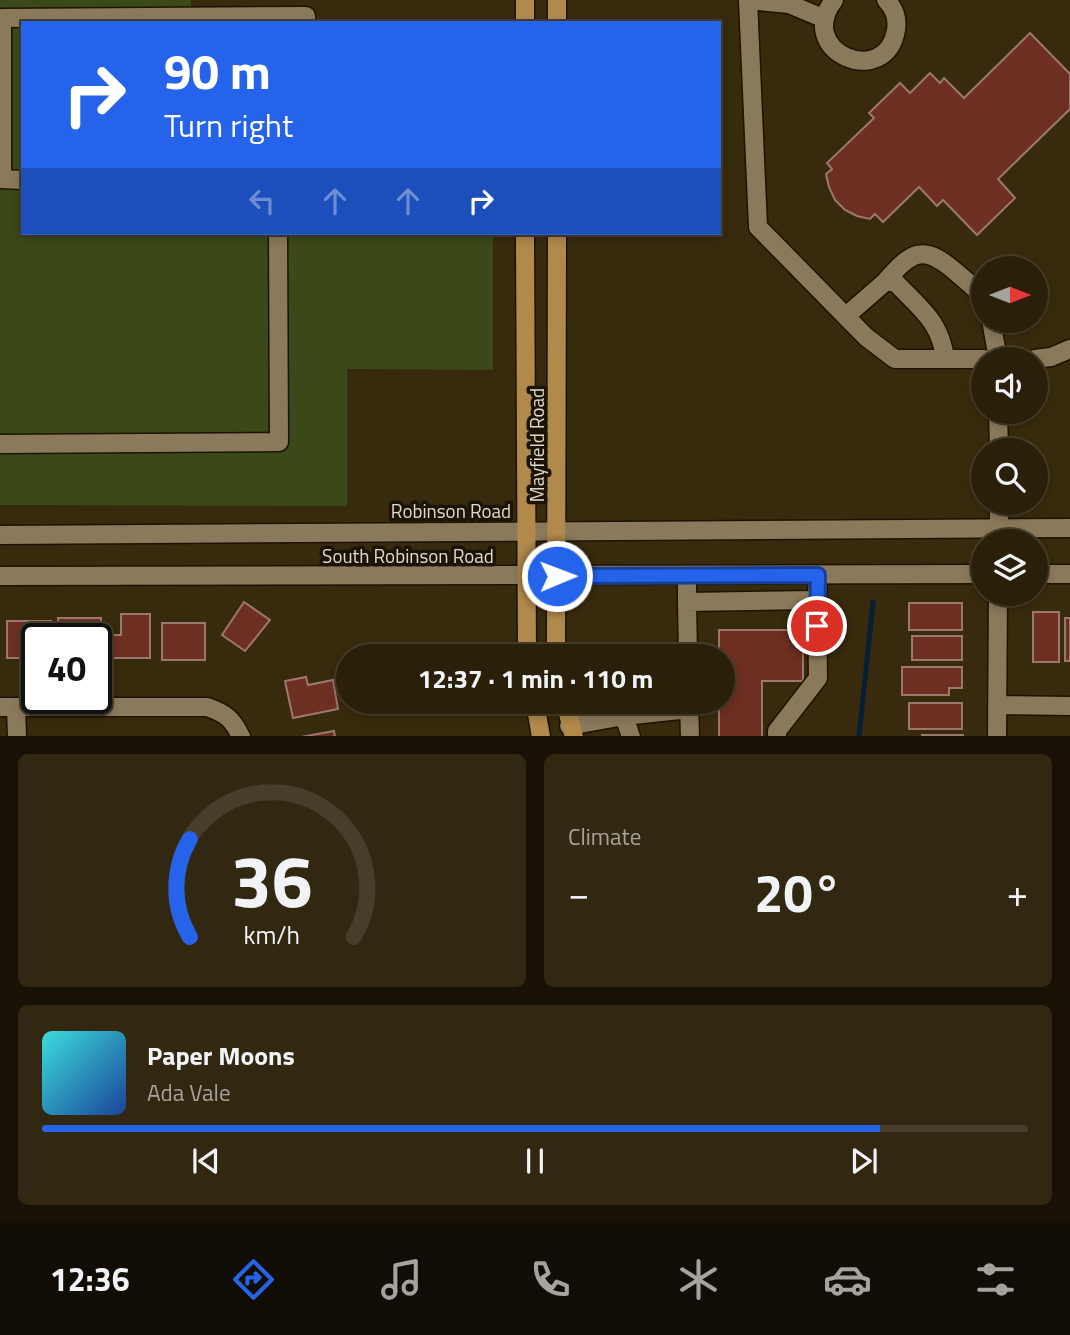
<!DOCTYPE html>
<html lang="en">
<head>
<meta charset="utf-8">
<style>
  body { margin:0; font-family:"Titillium Web",sans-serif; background:#322812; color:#f1f3f6; height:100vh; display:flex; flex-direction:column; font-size:26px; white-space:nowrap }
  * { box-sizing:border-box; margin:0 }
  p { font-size:23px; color:#a5a39c }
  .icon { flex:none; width:38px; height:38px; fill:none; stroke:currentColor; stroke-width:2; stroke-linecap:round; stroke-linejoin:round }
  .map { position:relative; height:736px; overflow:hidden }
  .panel { display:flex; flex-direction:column; gap:18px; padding:18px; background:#171205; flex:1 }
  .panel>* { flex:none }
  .hud { position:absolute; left:21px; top:21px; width:700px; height:214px; border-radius:0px; box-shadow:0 4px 10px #0003,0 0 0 2px #463e2a; background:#2563eb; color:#fff; overflow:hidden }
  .needle { width:46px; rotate:90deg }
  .buttons { position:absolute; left:971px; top:256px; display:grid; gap:14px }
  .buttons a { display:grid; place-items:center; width:77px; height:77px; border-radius:50%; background:#2a2009; box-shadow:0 4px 10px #0003,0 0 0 2px #463e2a; font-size:35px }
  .speed { position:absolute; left:21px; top:623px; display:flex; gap:14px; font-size:35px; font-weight:700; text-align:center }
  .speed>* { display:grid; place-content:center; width:91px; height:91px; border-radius:50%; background:#2a2009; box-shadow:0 4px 10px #0003,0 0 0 2px #463e2a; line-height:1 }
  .speed .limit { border:4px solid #111; border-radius:10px; background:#fff; color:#111 }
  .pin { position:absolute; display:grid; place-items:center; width:60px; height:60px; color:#fff; margin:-30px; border:4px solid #fff; border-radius:50%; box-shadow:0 2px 7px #0007 }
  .me { position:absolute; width:77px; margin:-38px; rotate:89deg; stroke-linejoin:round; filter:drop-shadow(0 0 5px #0008) }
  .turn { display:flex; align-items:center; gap:24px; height:147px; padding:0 28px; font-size:32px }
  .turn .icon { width:91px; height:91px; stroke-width:2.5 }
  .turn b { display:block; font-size:49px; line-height:60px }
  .lanes { display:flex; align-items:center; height:66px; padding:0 28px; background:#0003; justify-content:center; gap:35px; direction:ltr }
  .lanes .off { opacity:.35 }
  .big { font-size:52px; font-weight:700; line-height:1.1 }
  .panel .card { flex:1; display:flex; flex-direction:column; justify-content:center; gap:10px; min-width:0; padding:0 24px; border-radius:10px; background:#322812 }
  .panel .dial { align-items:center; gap:0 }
  .dial svg { height:182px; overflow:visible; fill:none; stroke:#463e2a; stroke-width:7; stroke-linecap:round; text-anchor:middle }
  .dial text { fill:#f1f3f6; stroke:none }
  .song { display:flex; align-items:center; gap:21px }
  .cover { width:84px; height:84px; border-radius:10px; background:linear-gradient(135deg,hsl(180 70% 55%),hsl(220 70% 35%)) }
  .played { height:7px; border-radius:4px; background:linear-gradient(90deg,#2563eb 85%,#463e2a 85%) }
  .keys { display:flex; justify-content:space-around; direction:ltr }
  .heat { display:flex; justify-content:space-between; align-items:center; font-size:38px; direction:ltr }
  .panel .tiles { flex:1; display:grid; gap:18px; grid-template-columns:1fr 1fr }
  .card:last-child { grid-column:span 2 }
  .trip { position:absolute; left:336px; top:644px; width:399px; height:70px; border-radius:35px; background:#2a2009; box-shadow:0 4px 10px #0003,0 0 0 2px #463e2a; font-weight:700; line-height:70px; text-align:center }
  .dock { display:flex; height:112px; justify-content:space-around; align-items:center; background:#110d04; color:#a5a39c }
  .dock .icon { width:49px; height:49px }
  .dock .on { color:#2563eb }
  .dock b { font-size:32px; color:#f1f3f6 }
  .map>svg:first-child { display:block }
  .green { fill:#3b4918 }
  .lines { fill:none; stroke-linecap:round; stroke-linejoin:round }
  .stream { stroke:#051f35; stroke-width:5 }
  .building { fill:#6c2f22; stroke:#9c776e; stroke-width:2 }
  .minor-casing { stroke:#1d1300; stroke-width:21 }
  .major-casing { stroke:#1d1300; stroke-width:21 }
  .minor { stroke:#8b795b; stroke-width:18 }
  .major { stroke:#b18a4b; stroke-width:18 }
  .route-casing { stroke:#184099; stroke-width:18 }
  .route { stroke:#2563eb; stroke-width:12 }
  .labels { text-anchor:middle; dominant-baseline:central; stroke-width:7; stroke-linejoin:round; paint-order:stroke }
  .street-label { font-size:19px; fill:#e1d8c7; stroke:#1a1408 }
</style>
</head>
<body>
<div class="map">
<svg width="1070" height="737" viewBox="0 0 1070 737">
  <rect width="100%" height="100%" fill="#382a0c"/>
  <path class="green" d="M0 0H191V23H23V233H493V370L347 369V506L0 505Z"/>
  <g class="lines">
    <path class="stream" d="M859 737 873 602"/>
  </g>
  <path class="building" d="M1030 33 1070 74V109L998 179 1015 198 977 235 943 200 937 206 919 187 883 222 875 214 870 219 857 216 845 210 835 200 829 187 826 174 832 169 827 163 874 118 869 113 900 83 910 93 930 73 940 83 944 78 964 98Z
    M244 602 270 620 245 651 222 635Z
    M909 603H962V630H909Z
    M1033 612H1059V662H1033Z
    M121 614H150V658H109V635H121Z
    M58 618H101V646H96V639H58Z
    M1065 618H1070V661H1065Z
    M7 621H51V639H37V658H7Z
    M162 623H205V660H162Z
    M719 630H803V681H762V737H719V702H723V656H719Z
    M912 636H962V660H912Z
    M902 667H962V688H949V695H902Z
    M306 677 308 685 333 680 338 709 293 718 285 681Z
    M909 703H962V729H909Z
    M334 731 335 737H301Z
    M922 735H963V737H922Z"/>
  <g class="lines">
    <g class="minor-casing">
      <path id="minor" d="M748 0 758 227 866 337 895 359H984
        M748 0 789 4 825 19
        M834 0C794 52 886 90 896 30 898 18 894 8 886 0
        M0 179 23 180
        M2 179V18L306 16V23
        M885 282C912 251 923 243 957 273 966 281 978 289 984 300
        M846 316 885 282H895C920 308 941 322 945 359
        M991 320 998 359
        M1035 359 1051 357 1070 349
        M998 411 999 450
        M0 444 279 442 278 233
        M999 502V541
        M0 535 1070 528
        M1036 574H1070
        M0 576 984 574
        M687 576V602L817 600 818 575
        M687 602 688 656
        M689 702 690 737
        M997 705 1070 706
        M0 707H207C225 713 233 719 241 737
        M16 707 17 737
        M624 716 689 709
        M569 726 624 716 631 737
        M777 737V731L818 678 817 600
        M997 737 998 593"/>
    </g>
    <g class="major-casing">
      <path id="major" d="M525 0V23
        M557 0V23
        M525 233 527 656
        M557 233 556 644 558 656
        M535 702 541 737
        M565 702 574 737"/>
    </g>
    <use href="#minor" class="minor"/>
    <use href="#major" class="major"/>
  </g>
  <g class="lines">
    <g class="route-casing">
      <path id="route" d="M557 576 818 575 817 626"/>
    </g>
    <use href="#route" class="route"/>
  </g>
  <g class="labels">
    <g class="street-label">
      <text transform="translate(536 445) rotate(-90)">Mayfield Road</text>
      <text x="451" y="510">Robinson Road</text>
      <text x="408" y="555">South Robinson Road</text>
    </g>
  </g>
</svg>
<div class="buttons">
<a><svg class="needle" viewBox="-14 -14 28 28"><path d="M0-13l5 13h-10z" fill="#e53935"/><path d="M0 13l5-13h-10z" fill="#a5a39c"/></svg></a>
<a><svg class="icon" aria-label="sound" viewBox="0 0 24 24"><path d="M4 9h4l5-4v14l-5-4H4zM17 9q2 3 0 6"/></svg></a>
<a><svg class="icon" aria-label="search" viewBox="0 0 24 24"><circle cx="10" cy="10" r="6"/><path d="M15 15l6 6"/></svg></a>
<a><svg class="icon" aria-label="layers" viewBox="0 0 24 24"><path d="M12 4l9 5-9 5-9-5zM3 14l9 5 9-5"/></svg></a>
</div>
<div class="speed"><div class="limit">40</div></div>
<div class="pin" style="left:817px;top:626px;background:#d93025"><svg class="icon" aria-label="arrive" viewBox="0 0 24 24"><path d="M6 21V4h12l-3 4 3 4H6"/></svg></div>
<svg class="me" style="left:557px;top:576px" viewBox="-20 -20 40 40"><circle r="17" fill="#2563eb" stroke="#fff" stroke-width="3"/><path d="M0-11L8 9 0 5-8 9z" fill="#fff"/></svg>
<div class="trip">12:37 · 1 min · 110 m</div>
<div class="hud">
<div class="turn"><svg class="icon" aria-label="right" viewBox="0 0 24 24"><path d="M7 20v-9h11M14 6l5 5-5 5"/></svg><div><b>90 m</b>Turn right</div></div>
<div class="lanes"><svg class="icon off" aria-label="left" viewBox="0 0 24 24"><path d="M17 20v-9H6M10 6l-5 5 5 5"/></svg><svg class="icon off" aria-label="ahead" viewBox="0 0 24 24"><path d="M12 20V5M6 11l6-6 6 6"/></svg><svg class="icon off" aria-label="ahead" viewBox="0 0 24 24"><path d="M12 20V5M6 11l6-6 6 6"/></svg><svg class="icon" aria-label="right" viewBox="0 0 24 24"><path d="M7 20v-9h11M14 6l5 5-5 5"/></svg></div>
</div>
</div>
<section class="panel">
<div class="tiles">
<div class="card dial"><svg viewBox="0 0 100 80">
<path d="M14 69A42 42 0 1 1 86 69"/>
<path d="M14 69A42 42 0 0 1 14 26" stroke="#2563eb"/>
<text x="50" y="56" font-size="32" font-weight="700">36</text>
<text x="50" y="72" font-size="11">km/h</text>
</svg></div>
<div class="card"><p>Climate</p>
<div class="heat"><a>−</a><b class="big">20°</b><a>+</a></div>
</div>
<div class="card">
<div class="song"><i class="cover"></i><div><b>Paper Moons</b><p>Ada Vale</p></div></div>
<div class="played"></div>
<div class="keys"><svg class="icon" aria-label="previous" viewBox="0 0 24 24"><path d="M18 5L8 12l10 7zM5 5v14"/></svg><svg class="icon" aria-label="pause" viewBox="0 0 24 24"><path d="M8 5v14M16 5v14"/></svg><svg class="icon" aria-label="next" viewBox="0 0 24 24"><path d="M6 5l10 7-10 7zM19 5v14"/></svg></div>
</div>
</div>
</section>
<nav class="dock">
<b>12:36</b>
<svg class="icon on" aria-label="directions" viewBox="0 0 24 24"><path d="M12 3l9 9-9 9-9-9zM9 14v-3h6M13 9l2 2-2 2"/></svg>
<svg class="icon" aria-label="music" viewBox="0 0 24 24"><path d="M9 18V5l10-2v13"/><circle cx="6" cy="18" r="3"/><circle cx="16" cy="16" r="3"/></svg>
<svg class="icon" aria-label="phone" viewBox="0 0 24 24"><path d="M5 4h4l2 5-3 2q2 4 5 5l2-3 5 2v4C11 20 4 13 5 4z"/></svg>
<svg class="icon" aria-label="climate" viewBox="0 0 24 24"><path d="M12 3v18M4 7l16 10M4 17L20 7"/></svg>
<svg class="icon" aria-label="car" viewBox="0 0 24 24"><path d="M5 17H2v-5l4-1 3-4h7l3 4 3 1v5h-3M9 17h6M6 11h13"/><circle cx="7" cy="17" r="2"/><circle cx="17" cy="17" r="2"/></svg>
<svg class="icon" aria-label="filters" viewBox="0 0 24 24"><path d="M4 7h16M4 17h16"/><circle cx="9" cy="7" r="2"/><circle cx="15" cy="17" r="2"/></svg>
</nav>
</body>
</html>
